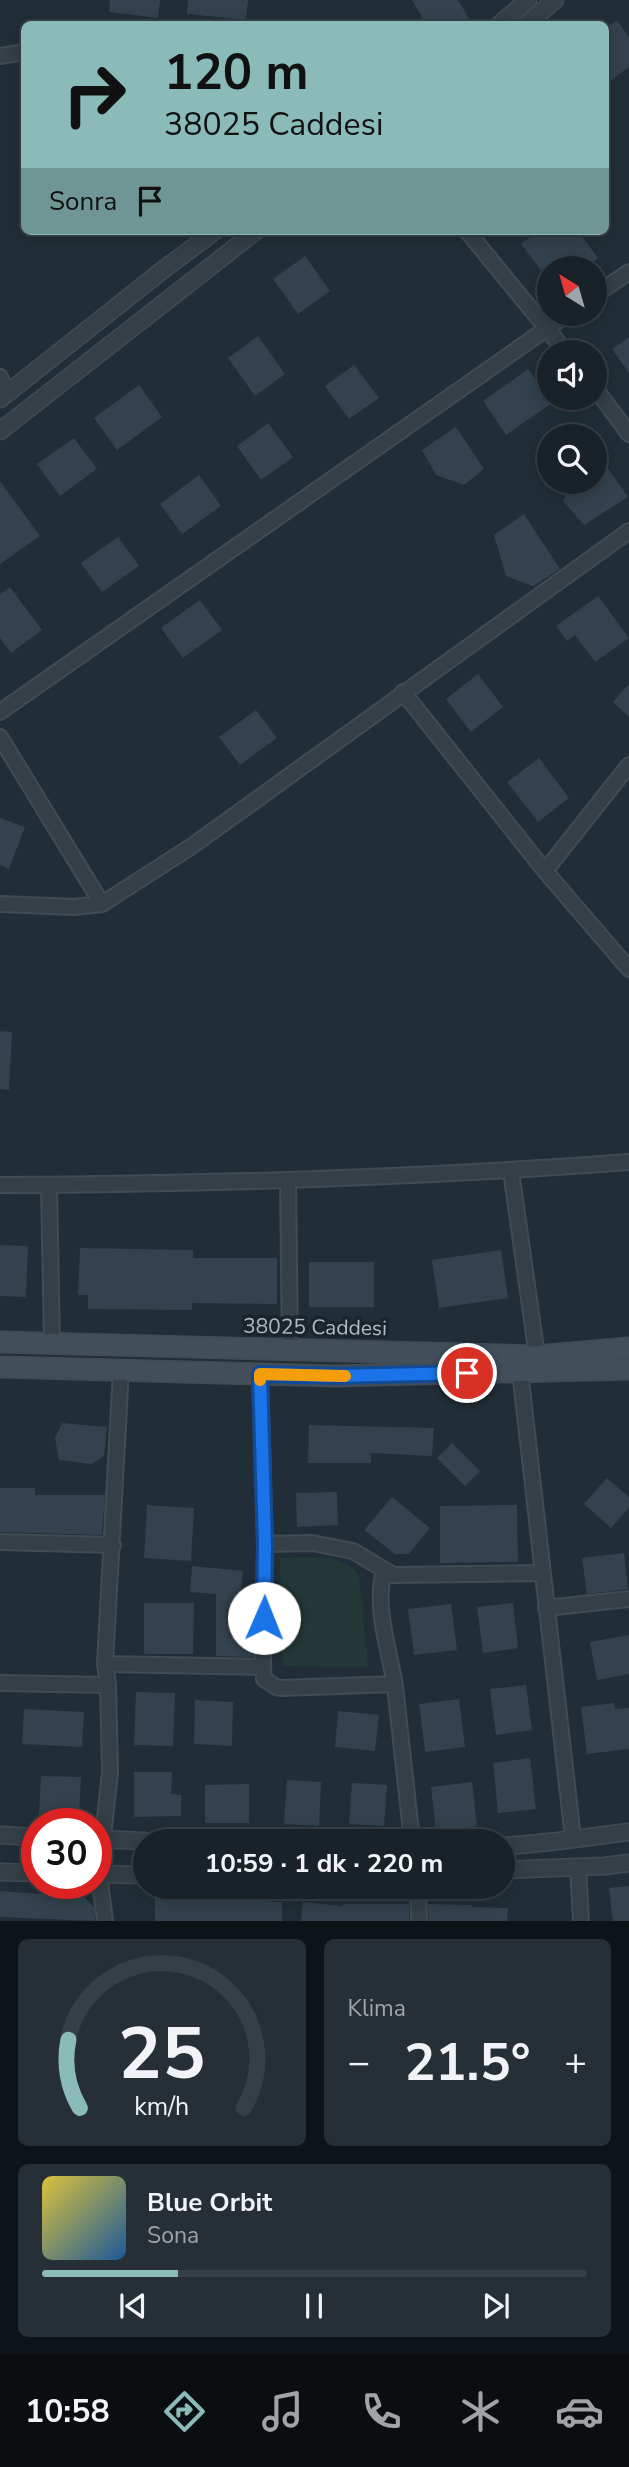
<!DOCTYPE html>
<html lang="tr">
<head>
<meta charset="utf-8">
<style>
  body { margin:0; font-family:"Nunito Sans",sans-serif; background:#262f35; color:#f1f3f6; height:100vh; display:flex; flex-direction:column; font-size:26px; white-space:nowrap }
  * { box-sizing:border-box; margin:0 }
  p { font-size:23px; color:#9fa4a8 }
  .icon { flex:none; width:38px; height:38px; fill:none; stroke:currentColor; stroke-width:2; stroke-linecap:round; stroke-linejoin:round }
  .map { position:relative; height:1921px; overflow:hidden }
  .side { display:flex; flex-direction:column; gap:18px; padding:18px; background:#0e1317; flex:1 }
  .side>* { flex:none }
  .hud { position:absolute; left:21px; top:21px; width:588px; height:214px; border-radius:10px; box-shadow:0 4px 18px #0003,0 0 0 2px #373f46; background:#8bbbb9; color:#111; overflow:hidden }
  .needle { width:46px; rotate:323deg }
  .tools { position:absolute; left:537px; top:256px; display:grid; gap:14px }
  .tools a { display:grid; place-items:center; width:70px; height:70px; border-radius:50%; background:#192229; box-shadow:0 4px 18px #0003,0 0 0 2px #373f46; font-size:35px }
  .speed { position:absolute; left:21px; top:1808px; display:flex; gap:14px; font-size:35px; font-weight:700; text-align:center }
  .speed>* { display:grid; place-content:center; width:91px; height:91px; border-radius:50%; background:#192229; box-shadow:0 4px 18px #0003,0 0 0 2px #373f46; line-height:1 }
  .speed .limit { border:10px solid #d22; background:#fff; color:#111 }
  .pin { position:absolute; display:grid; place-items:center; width:60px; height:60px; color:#fff; margin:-30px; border:4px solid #fff; border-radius:50%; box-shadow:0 2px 7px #0007 }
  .me { position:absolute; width:77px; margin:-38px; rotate:1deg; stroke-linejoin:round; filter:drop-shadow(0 0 5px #0008) }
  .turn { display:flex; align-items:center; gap:24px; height:147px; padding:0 28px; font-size:32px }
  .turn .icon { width:91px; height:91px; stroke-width:2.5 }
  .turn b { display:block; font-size:49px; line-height:60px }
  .then { display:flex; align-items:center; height:66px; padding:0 28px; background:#0003; gap:14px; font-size:26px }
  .big { font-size:52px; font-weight:700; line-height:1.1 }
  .side .card { flex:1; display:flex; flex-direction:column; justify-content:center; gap:10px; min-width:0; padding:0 24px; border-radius:10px; background:#262f35 }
  .side .dial { align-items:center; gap:0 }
  .dial svg { height:182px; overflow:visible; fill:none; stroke:#373f46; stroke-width:7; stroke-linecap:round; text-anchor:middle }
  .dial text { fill:#f1f3f6; stroke:none }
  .song { display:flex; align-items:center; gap:21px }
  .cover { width:84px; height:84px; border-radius:10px; background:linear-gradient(135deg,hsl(50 70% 55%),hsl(210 70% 35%)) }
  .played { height:7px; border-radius:4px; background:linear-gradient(90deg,#8bbbb9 25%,#373f46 25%) }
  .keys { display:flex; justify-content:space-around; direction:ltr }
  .heat { display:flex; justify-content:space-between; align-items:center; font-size:38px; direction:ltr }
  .side .tiles { flex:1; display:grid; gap:18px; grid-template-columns:1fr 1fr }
  .card:last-child { grid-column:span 2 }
  .trip { position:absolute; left:133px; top:1829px; width:382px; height:70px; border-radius:35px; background:#192229; box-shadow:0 4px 18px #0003,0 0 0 2px #373f46; font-weight:700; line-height:70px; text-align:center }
  .menu { display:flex; height:112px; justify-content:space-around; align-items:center; background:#0a0e10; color:#9fa4a8 }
  .menu .icon { width:49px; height:49px }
  .menu .selected { color:#8bbbb9 }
  .menu b { font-size:32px; color:#f1f3f6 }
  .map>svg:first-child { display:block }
  .green { fill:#233837 }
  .building { fill:#33424e }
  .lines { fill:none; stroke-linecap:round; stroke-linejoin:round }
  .minor-casing { stroke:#414b54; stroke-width:18 }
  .tertiary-casing { stroke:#414b54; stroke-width:19 }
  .secondary-casing { stroke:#414b54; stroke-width:23 }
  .minor { stroke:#343f47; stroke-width:14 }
  .tertiary { stroke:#343f47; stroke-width:16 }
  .secondary { stroke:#424f5a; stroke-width:19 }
  .route-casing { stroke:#114b97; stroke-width:18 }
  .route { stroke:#1a73e8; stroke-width:12 }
  .slow { stroke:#f59e0b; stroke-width:12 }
  .labels { text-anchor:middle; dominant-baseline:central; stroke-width:7; stroke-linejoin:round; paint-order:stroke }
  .street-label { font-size:21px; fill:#afbac4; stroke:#1a242c }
</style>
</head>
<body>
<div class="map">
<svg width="629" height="1921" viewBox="0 0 629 1921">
  <rect width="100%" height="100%" fill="#212e37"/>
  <path class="green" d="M280 1558C308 1558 340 1552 359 1575L368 1667 282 1666Z"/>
  <path class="building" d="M110 0H160L158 18 109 12Z
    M188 0H248L246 20 187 14Z
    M412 0H458L470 20 461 24H426Z
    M617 20 629 37V67L606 84V28Z
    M538 231H578L598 258 584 268H550V282L521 244Z
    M305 256 330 291 298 314 273 279Z
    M258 336 285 374 255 396 228 358Z
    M629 337V373L612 349Z
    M354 365 379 398 349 419 325 386Z
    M528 369 552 403 506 435 483 401Z
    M139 385 162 417 117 450 94 418Z
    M268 423 293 457 261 480 237 446Z
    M456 427 484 469 464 485 436 475 422 450Z
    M74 438 97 469 60 496 37 464Z
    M603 461 628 497 584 525 563 501 576 481H595V465Z
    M199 475 221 506 182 534 160 504Z
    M0 481 40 536 0 564Z
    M524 514 560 569 533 586 506 576 494 535Z
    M118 537 139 566 102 592 81 563Z
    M10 587 42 630 11 653 0 638V594Z
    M598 596 629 638 595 662 575 635 567 641 556 626Z
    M200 600 222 630 183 658 161 628Z
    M478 674 503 707 471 732 446 699Z
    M629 684V717L613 702Z
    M256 710 277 738 240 765 219 737Z
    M539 758 569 798 538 822 507 782Z
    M0 818 25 827 9 869 0 865Z
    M0 1031 12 1032 9 1090 0 1089Z
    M0 1245 28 1246 26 1297 0 1296Z
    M80 1248 193 1250V1258H277V1304L192 1303V1310L88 1309V1295H78Z
    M501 1250 508 1298 439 1308 432 1260Z
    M309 1262H374V1307H309Z
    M62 1423 107 1427 104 1456 91 1464 59 1460 55 1438Z
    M309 1425 434 1428 432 1456 371 1453V1463H308Z
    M452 1443 480 1471 465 1486 437 1458Z
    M607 1478 629 1497V1508L611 1528 584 1504Z
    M0 1488H35V1495H105L102 1535 0 1532Z
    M337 1492 338 1525 297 1527 296 1493Z
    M392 1497 430 1528 409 1554H395L364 1530Z
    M147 1505 194 1508 191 1561 144 1558Z
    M517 1505 518 1562 440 1563V1506Z
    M624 1553 628 1589 587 1594 582 1558Z
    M192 1566 243 1571 239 1609H254V1657L216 1656V1594L190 1592Z
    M144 1603H194L193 1654H144Z
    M513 1603 518 1648 483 1653 477 1607Z
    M451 1604 457 1650 414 1655 408 1609Z
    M629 1635V1674L597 1680 590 1642Z
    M526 1685 532 1730 496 1735 490 1689Z
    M136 1692 175 1693 173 1746 134 1745Z
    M459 1699 465 1747 425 1752 419 1704Z
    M195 1700 233 1702 232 1746 194 1744Z
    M614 1703 615 1709 629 1708V1749L587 1754 581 1707Z
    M24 1709 84 1712 82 1747 22 1744Z
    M338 1711 379 1715 375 1751 335 1747Z
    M530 1758 536 1809 498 1813 493 1763Z
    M134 1772H172L171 1794 181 1795V1816L134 1817Z
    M41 1776 81 1777 79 1818 39 1816Z
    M287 1780 321 1782 319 1826 284 1824Z
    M472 1782 477 1826 436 1832 431 1787Z
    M352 1783 387 1785 384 1826 349 1824Z
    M249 1784V1823H205V1785Z
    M629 1886V1921H613L609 1888Z
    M0 1891 84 1897 94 1907 95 1921 0 1917Z
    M155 1897H238V1900L282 1902V1921H155Z
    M303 1902 343 1906V1904H409V1921H301Z
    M428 1904 473 1905 472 1907 508 1908 507 1921H429Z"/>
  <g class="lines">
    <g class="minor-casing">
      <path id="minor" d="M0 56 24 52
        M467 231 566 352
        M595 295 629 272
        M0 377 7 393
        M595 388 629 434
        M403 692 545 871 629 969
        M0 712 569 313
        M0 737 102 904
        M545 871 629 765
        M0 904 74 907 102 904 192 846 629 531
        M511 1171 537 1356
        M288 1180 290 1349
        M0 1185C210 1184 419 1178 629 1162
        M49 1185 52 1344
        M520 1371 573 1838
        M0 1542 113 1545
        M265 1544 312 1543 353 1551 393 1575 542 1573
        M384 1570C374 1609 389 1647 395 1686 401 1738 406 1789 412 1841
        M546 1608 629 1599
        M105 1664 263 1667 265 1544 260 1374
        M263 1667 264 1679 276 1687 282 1688 394 1684
        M0 1683 108 1685
        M578 1867 581 1921
        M418 1886 419 1921
        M105 1921 99 1874 110 1772 108 1685 105 1664 121 1370"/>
    </g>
    <g class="tertiary-casing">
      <path id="tertiary" d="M500 24 528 0
        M527 24 555 0
        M0 399 164 269 215 231
        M0 431 256 231
        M0 1835 37 1837
        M96 1839 145 1841
        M502 1846C545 1844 587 1837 629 1832
        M502 1870 604 1866 629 1863
        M0 1872 37 1873
        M96 1874 145 1875"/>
    </g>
    <g class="secondary-casing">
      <path id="secondary" d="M0 1342 537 1356 629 1348
        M0 1367 335 1376 629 1369"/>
    </g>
    <use href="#minor" class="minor"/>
    <use href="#tertiary" class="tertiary"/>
    <use href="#secondary" class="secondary"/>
  </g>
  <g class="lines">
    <g class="route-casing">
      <path id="route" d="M264 1618 265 1544 260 1374 335 1376 467 1373"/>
    </g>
    <use href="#route" class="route"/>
    <path class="slow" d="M260 1380V1374L345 1376"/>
  </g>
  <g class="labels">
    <g class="street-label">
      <text transform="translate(315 1327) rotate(1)">38025 Caddesi</text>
    </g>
  </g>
</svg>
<div class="tools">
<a><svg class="needle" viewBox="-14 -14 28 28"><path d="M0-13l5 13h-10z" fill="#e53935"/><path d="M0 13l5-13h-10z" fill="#9fa4a8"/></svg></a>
<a><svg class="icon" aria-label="sound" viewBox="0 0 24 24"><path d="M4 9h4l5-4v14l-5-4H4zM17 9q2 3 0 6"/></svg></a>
<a><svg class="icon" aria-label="search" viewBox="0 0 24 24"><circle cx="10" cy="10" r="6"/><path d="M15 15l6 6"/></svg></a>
</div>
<div class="speed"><div class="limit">30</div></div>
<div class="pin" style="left:467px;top:1373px;background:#d93025"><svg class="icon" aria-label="arrive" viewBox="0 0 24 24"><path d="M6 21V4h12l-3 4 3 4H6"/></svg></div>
<svg class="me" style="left:264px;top:1618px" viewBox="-20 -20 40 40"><circle r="19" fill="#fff"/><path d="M0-13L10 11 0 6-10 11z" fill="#1a73e8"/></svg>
<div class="trip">10:59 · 1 dk · 220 m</div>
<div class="hud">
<div class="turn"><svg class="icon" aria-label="right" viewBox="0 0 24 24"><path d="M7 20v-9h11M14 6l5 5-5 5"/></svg><div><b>120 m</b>38025 Caddesi</div></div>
<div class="then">Sonra<svg class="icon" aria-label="arrive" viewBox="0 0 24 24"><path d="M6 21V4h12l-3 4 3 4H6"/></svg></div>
</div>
</div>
<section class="side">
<div class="tiles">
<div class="card dial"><svg viewBox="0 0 100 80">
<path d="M14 69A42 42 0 1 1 86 69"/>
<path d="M14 69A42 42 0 0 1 9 39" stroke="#8bbbb9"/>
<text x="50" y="56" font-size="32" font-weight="700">25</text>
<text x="50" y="72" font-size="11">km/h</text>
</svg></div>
<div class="card"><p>Klima</p>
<div class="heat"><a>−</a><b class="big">21.5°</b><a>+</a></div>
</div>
<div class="card">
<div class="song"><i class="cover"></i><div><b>Blue Orbit</b><p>Sona</p></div></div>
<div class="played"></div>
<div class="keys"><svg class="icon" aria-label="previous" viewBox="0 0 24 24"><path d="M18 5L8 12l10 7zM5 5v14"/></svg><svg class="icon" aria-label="pause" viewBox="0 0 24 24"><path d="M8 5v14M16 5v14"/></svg><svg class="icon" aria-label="next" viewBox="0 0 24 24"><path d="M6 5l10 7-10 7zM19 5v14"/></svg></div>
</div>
</div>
</section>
<nav class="menu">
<b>10:58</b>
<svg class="icon selected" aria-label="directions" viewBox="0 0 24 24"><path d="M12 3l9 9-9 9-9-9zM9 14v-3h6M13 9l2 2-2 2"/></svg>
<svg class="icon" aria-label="music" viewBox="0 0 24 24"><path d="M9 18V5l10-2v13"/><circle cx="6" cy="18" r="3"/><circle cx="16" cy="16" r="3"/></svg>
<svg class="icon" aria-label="phone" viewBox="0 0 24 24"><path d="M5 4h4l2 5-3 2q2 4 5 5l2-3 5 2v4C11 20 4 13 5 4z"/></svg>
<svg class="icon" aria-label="climate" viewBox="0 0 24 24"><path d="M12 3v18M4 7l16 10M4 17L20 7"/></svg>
<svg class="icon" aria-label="car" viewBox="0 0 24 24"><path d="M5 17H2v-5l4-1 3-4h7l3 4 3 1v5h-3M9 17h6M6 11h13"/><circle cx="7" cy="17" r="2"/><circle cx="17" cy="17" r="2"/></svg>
</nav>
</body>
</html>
